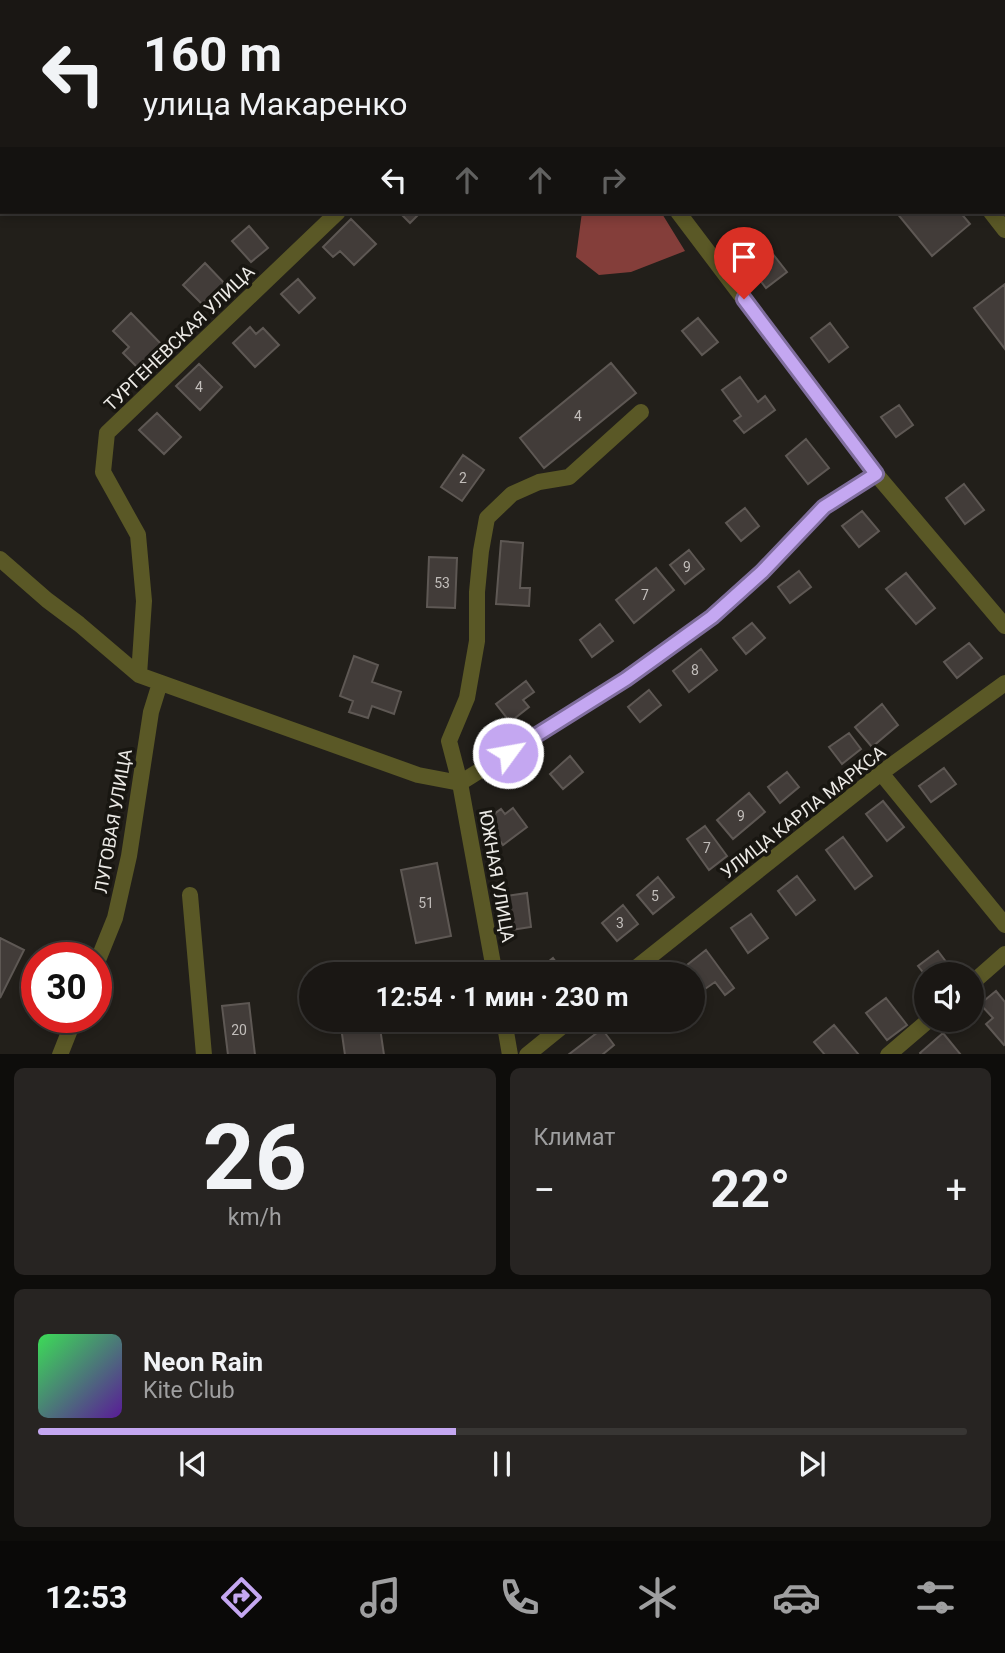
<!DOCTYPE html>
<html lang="ru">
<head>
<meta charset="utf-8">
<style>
  body { margin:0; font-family:Roboto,sans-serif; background:#272422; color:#f1f3f6; height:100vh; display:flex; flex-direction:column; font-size:26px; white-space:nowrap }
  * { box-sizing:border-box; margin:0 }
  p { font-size:23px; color:#9f9fa0 }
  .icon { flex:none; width:38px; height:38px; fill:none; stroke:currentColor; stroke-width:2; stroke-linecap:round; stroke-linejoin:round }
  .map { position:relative; height:1054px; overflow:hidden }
  .panel { display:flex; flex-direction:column; gap:14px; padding:14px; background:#0e0d0b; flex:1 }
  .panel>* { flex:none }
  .top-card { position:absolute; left:0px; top:0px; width:1006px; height:214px; box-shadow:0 4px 10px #0003,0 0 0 2px #383634; background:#1a1714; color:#f1f3f6; overflow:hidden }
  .fabs { position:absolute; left:914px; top:962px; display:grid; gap:14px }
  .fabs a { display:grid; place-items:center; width:70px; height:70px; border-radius:50%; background:#1a1714; box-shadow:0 4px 10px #0003,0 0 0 2px #383634; font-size:35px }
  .speed { position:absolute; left:21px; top:942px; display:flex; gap:14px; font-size:35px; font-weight:700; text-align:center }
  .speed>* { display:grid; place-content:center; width:91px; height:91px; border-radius:50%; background:#1a1714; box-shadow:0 4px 10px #0003,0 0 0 2px #383634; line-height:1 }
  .speed .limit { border:10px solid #d22; background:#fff; color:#111 }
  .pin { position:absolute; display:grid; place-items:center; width:60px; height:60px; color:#fff; margin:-72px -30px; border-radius:50% 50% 50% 0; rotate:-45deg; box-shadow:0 0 7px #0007 }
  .pin .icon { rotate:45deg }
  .me { position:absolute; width:77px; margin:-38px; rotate:58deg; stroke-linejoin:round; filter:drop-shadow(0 0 5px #0008) }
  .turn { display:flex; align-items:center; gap:24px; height:147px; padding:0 28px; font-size:32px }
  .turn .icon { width:91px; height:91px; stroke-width:2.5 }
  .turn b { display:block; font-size:49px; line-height:60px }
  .lanes { display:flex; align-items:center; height:66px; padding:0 28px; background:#0003; justify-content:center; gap:35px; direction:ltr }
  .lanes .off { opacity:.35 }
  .big { font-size:52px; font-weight:700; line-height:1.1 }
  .panel .tile { flex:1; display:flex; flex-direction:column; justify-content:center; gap:10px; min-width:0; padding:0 24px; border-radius:10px; background:#272422 }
  .panel .dial { align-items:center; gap:0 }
  .dial b { font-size:91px; line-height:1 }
  .song { display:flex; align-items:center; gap:21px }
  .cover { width:84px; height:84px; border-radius:10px; background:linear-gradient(135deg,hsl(130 70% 55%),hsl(270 70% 35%)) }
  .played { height:7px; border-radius:4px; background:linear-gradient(90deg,#c4a7f1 45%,#383634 45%) }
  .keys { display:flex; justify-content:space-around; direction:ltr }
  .heat { display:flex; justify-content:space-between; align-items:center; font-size:38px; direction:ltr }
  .panel .tiles { flex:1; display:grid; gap:14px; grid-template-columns:1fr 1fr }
  .tile:last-child { grid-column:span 2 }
  .trip { position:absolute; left:299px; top:962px; width:406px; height:70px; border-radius:35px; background:#1a1714; box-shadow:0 4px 10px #0003,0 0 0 2px #383634; font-weight:700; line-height:70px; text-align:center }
  .menu { display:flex; height:112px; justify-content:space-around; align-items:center; background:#0a0908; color:#9f9fa0 }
  .menu .icon { width:49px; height:49px }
  .menu .selected { color:#c4a7f1 }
  .menu b { font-size:32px; color:#f1f3f6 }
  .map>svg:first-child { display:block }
  .forest { fill:#843e3a }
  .building { fill:#423c39; stroke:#5e5854; stroke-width:2 }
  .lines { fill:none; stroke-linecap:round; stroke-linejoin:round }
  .street { stroke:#5a5826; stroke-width:16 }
  .route-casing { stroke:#7f6d9d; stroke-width:18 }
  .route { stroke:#c4a7f1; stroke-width:12 }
  .labels { text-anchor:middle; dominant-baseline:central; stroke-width:7; stroke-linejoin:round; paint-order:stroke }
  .number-label { font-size:14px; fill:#c2bebb }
  .street-label { font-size:18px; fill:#eceae6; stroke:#181611 }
</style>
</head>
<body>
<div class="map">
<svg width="1005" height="1055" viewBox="0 0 1005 1055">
  <rect width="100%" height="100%" fill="#221f1a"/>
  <path class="forest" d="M602 0H743L740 2H601Z
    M582 212H661L685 251 631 272 599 275 576 257Z"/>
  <path class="building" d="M293 0 305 1 320 0 322 2H291Z
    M399 212H421L410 223Z
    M896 212H960L970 224 932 256Z
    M351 219 376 244 354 265 340 251 333 257 323 247Z
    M249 226 268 248 251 262 232 241Z
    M761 239 787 272 766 288 740 255Z
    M205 263 226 285 204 306 183 285Z
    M298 279 315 298 299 313 281 294Z
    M1005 284V349L974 308Z
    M131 313 164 347 140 370 123 353 129 347 113 331Z
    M698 318 718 342 702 355 682 331Z
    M830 323 848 347 829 362 811 338Z
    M250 327 256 334 263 328 279 345 255 367 233 343Z
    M611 363 636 393 544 468 520 438Z
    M199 364 222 387 200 410 176 386Z
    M740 377 758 402 765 396 775 410 744 433 734 421 741 416 722 390Z
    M899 405 913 425 896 437 881 417Z
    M157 413 181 437 164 454 139 430Z
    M806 439 829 468 808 484 786 456Z
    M463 455 484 470 462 501 441 487Z
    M964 484 984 510 965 524 946 498Z
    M745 508 759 526 741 541 726 523Z
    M862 511 879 531 859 547 842 526Z
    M501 541 523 543 520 588H530L529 606 496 604Z
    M689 550 704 569 685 584 670 565Z
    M429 557 457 558 455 608 427 607Z
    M656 568 674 590 634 623 616 600Z
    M799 571 811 587 790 603 778 587Z
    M906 573 935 608 916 624 886 589Z
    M752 623 765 638 746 654 733 638Z
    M600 624 613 641 592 657 580 640Z
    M969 643 982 658 957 678 944 662Z
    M701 649 717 670 689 692 673 671Z
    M354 656 378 665 372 682 401 692 394 714 372 706 368 718 349 712 353 701 340 696Z
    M526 681 534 692 523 700 529 707 510 722 496 704Z
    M649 690 661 705 640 722 628 707Z
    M882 704 898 725 872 747 855 727Z
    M849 733 861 749 842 764 829 747Z
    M570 756 583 772 563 789 550 774Z
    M944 768 956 784 931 802 919 786Z
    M787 772 799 787 780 803 768 787Z
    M749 793 765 812 733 839 717 820Z
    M883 801 904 827 887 841 866 814Z
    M513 808 527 827 503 845 485 821 501 809 505 814Z
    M705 826 727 856 709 870 687 839Z
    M843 837 872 876 855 889 826 850Z
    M437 863 451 936 416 943 401 870Z
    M797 876 815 900 796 915 778 891Z
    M658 877 674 897 653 914 637 895Z
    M527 893 531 927 511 930 507 896Z
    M623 905 638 924 617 941 602 923Z
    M751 914 768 938 748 953 731 928Z
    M0 938 24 950 0 998Z
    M706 950 734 988 725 995 715 982 705 989 687 965Z
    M938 951 956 975 926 976 918 966Z
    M553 958 566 975H532Z
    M996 991 1005 1002V1044L1004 1045 986 1024 993 1018 980 1004Z
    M886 998 907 1025 887 1040 866 1013Z
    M249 1003 255 1055H228L222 1006Z
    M631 1020H645L636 1027Z
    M379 1021 384 1055H345L341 1027Z
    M834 1025 859 1055H825L814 1042Z
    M602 1029 614 1045 602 1055H568Z
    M943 1033 961 1055H921L920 1053Z"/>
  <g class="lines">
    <path class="street" d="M516 0 517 2
      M269 2 271 0
      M559 2 561 0
      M1004 30H1005
      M678 212 876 474 1005 626
      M991 212 1005 230
      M0 559 47 600 79 624 139 675 418 775 460 783
      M139 675 144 601 138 535 103 472 107 433 338 212
      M881 773 1005 925
      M460 783 626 679 712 617 762 572 824 507 876 474
      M190 895 204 1055
      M96 965 115 918 129 856 151 712 160 683
      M495 975 460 783 449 741 467 698 477 641V592L481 551 487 518 512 494 539 482 569 477 641 412
      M627 975 881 773 1005 683
      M971 984 1005 954
      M504 1020 510 1055
      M60 1055 75 1017
      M527 1055 570 1020
      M888 1055 929 1020"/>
  </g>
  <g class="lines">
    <g class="route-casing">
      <path id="route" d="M508 753 626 679 712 617 762 572 824 507 876 474 744 299"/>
    </g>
    <use href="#route" class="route"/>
  </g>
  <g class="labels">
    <g class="number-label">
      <text x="199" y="387">4</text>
      <text x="578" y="416">4</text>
      <text x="463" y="478">2</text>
      <text x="687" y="567">9</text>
      <text x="442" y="583">53</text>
      <text x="645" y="595">7</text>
      <text x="695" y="670">8</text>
      <text x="741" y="816">9</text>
      <text x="707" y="848">7</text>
      <text x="655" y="896">5</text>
      <text x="426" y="903">51</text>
      <text x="620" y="923">3</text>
      <text x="239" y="1030">20</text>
    </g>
    <g class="street-label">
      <text transform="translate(179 338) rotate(-44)">ТУРГЕНЕВСКАЯ УЛИЦА</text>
      <text transform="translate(803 812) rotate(-38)">УЛИЦА КАРЛА МАРКСА</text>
      <text transform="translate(113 821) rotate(-80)">ЛУГОВАЯ УЛИЦА</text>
      <text transform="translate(497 876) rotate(80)">ЮЖНАЯ УЛИЦА</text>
    </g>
  </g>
</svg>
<div class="fabs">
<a><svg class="icon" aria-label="sound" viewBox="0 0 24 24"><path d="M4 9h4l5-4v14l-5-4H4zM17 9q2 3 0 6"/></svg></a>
</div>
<div class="speed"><div class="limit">30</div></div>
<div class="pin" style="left:744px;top:299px;background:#d93025"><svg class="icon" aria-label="arrive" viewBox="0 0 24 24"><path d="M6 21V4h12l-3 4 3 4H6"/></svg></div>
<svg class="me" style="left:508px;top:753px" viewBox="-20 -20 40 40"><circle r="17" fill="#c4a7f1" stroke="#fff" stroke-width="3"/><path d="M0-11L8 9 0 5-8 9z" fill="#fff"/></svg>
<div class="trip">12:54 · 1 мин · 230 m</div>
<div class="top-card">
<div class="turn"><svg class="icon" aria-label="left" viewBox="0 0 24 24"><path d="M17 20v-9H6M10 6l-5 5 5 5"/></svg><div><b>160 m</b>улица Макаренко</div></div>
<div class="lanes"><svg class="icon" aria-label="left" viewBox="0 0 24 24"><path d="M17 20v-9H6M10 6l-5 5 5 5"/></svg><svg class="icon off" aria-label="ahead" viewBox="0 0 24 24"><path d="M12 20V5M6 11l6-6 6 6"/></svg><svg class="icon off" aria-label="ahead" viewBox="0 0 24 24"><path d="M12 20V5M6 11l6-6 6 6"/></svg><svg class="icon off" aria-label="right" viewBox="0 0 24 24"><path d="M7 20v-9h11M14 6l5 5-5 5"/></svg></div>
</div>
</div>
<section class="panel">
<div class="tiles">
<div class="tile dial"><b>26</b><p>km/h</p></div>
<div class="tile"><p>Климат</p>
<div class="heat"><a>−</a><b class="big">22°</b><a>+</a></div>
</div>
<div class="tile">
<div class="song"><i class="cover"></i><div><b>Neon Rain</b><p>Kite Club</p></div></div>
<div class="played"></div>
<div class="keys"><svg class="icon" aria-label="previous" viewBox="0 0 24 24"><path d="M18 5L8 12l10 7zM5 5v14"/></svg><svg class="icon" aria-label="pause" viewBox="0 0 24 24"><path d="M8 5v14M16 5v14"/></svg><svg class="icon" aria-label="next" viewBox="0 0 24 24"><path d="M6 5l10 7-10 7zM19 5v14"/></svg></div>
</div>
</div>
</section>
<nav class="menu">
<b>12:53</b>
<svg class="icon selected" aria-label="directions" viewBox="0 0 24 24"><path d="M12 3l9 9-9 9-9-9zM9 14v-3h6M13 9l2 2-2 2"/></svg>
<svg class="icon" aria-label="music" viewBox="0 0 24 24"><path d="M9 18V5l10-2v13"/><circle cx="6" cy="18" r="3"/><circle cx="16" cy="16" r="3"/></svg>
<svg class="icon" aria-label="phone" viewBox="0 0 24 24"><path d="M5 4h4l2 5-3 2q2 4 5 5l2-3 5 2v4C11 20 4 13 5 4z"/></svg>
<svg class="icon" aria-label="climate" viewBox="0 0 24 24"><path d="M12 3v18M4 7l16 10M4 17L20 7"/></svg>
<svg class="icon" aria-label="car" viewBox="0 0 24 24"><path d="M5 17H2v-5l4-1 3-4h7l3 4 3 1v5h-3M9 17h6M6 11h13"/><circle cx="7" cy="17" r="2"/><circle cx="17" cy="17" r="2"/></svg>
<svg class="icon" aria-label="filters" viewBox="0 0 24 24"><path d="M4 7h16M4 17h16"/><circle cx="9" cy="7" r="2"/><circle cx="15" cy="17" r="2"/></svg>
</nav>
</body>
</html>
